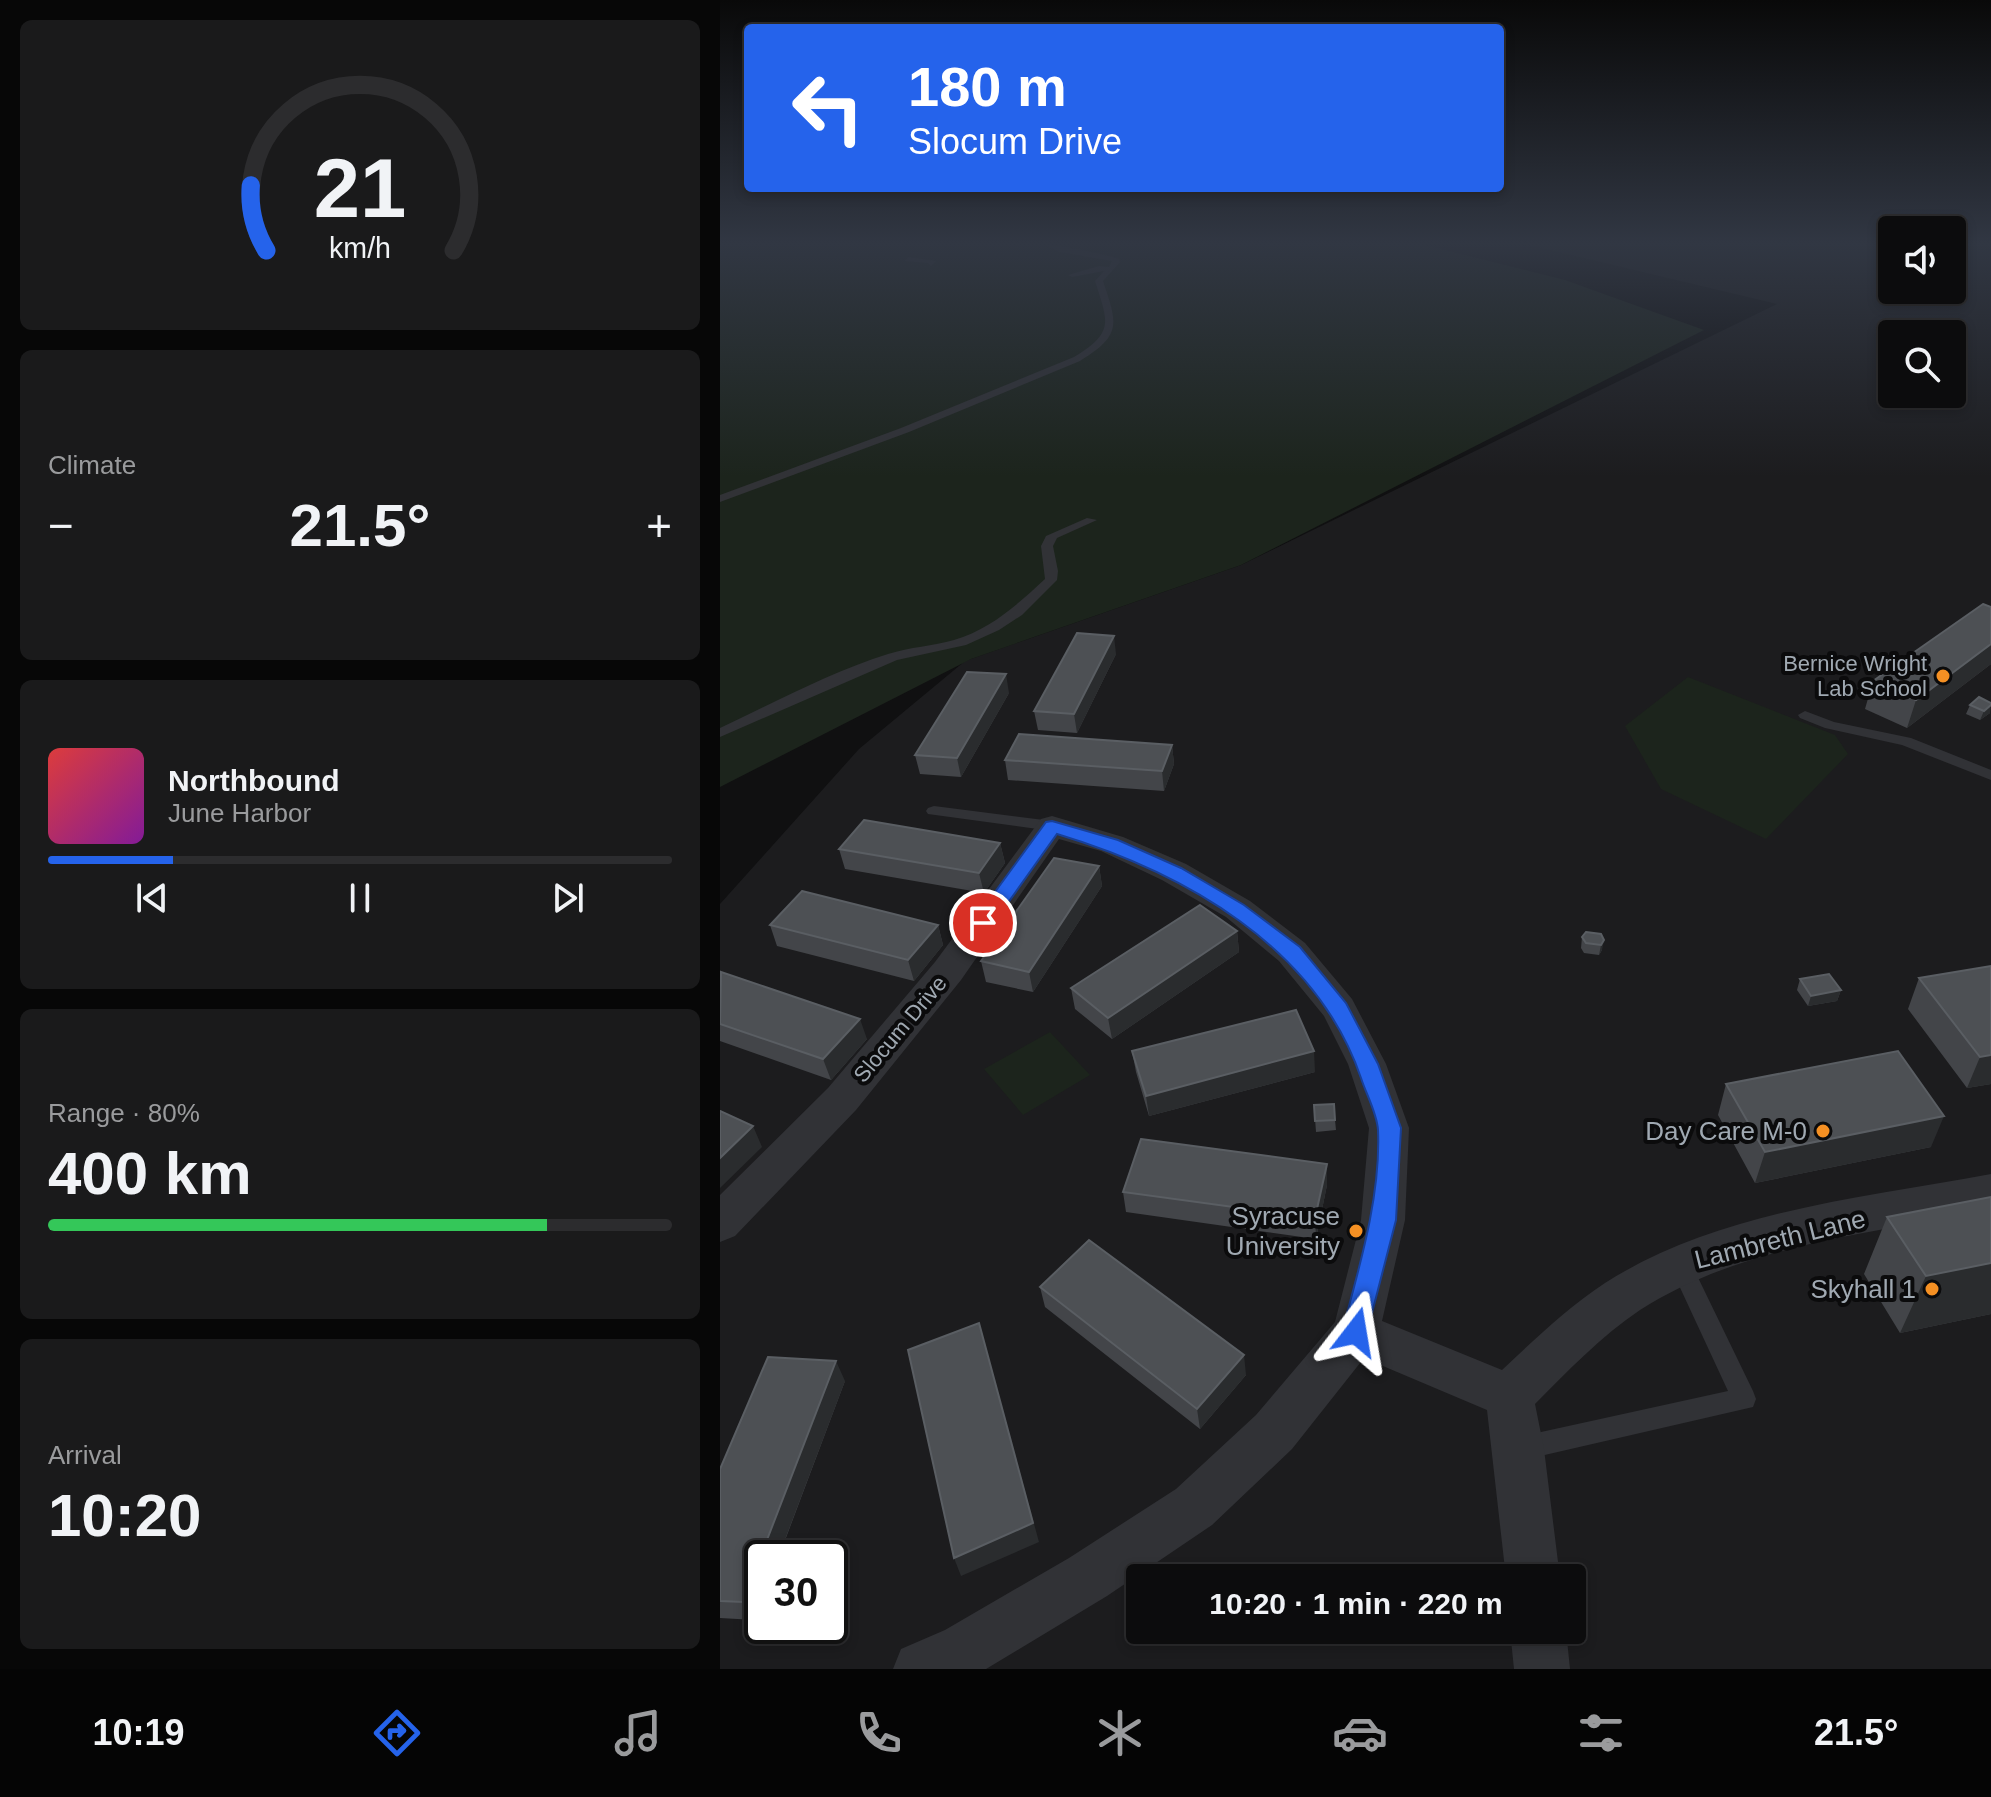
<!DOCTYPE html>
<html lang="en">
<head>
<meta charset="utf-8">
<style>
  body { margin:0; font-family:Arial,sans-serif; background:#1a1a1b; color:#f1f3f6; height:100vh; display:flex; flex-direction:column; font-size:30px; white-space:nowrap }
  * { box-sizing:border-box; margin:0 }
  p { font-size:26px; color:#9a9b9d }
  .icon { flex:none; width:44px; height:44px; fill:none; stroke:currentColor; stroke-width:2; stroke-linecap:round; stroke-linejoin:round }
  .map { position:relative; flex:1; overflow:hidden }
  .drawer { display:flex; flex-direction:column; gap:20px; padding:20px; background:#070707; width:720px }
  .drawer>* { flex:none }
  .top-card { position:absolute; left:24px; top:24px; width:760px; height:168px; border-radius:8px; box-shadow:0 4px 12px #0003,0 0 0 2px #2c2c2e; background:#2563eb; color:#fff; overflow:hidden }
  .tools { position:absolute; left:1158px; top:216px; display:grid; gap:16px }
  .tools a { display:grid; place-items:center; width:88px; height:88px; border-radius:8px; background:#0c0c0d; box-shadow:0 4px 12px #0003,0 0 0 2px #2c2c2e; font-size:40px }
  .speed { position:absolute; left:24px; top:1540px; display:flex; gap:16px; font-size:40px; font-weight:700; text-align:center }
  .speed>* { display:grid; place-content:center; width:104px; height:104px; border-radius:50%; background:#0c0c0d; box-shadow:0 4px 12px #0003,0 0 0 2px #2c2c2e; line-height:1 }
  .speed .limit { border:4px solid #111; border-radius:12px; background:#fff; color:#111 }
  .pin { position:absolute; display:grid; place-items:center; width:68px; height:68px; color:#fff; margin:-34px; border:4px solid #fff; border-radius:50%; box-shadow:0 2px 8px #0007 }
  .me { position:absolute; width:88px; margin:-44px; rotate:14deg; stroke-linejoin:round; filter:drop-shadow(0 0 6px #0008) }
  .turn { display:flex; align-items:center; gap:28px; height:168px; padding:0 32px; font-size:36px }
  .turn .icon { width:104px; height:104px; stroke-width:2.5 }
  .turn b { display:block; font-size:56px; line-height:68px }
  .big { font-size:60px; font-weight:700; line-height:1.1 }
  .drawer .tile { flex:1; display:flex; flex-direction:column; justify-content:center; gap:12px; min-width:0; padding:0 28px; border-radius:12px; background:#1a1a1b }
  .drawer .dial { align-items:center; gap:0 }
  .dial svg { height:208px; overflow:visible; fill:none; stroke:#2c2c2e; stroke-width:7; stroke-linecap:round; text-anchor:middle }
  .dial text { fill:#f1f3f6; stroke:none }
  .song { display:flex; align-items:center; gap:24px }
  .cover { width:96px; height:96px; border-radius:12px; background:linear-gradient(135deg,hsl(0 70% 55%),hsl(290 70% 35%)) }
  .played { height:8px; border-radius:4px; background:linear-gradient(90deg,#2563eb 20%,#2c2c2e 20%) }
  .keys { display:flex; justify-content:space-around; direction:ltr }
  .heat { display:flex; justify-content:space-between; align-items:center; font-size:44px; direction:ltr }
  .charge { height:12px; border-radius:6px; background:linear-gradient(90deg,#34c759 80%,#2c2c2e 0) }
  .trip { position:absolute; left:406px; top:1564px; width:460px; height:80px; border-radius:8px; background:#0c0c0d; box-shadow:0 4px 12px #0003,0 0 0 2px #2c2c2e; font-weight:700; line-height:80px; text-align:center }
  .tab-bar { display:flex; height:128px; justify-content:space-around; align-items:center; background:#050505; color:#9a9b9d }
  .tab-bar .icon { width:56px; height:56px }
  .tab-bar .selected { color:#2563eb }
  .tab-bar b { font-size:36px; color:#f1f3f6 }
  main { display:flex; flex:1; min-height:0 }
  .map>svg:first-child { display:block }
  .built { fill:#1c1c1e; fill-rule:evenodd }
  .green { fill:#1c241c }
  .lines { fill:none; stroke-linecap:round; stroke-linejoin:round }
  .lane { fill:#313236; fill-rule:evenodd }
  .street { fill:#313236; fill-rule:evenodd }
  .wall { fill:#434549 }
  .shaded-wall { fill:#2a2c2e }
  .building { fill:#4d5054; stroke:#5a5e63; stroke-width:2 }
  .route { fill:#2563eb; stroke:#184099; stroke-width:2 }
  .poi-dot { fill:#f59023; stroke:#0b0b0c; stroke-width:3 }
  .labels { text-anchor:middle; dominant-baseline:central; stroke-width:8; stroke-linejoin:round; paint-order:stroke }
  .poi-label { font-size:22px; fill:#a0a9b2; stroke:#0b0b0c; text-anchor:end }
  .street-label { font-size:22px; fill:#a0a9b2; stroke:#0b0b0c }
  .near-poi-label { font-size:26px; fill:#a0a9b2; stroke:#0b0b0c; text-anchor:end }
  .near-street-label { font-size:26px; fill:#a0a9b2; stroke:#0b0b0c }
</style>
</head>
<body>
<main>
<section class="drawer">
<div class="tile dial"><svg viewBox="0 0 100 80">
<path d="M14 69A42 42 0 1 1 86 69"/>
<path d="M14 69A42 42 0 0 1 8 44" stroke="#2563eb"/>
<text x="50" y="56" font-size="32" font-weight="700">21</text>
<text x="50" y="72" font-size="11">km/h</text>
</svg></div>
<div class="tile"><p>Climate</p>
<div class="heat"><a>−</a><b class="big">21.5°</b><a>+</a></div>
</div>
<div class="tile">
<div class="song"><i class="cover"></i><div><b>Northbound</b><p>June Harbor</p></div></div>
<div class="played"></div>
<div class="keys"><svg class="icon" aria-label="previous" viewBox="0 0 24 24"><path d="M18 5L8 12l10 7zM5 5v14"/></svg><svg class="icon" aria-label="pause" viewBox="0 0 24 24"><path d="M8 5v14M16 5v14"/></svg><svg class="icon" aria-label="next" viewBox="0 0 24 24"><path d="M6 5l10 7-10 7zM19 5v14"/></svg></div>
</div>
<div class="tile"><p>Range · 80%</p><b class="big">400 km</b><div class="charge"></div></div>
<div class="tile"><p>Arrival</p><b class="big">10:20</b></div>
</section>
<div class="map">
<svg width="1271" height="1669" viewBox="0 0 1271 1669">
  <rect width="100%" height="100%" fill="#101011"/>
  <path class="built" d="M805 244H1172V290H1232V244H1271V1669H0V904L139 749 245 661 521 565 1057 304ZM1172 334H1232V394H1172ZM42 1558H110V1626H42ZM420 1578H852V1630H420Z"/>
  <path class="green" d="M0 244H701L845 280 984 330 521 565 251 659 0 787Z
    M968 677 1115 735 1128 754 1046 839 941 789 905 726Z
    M330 1032 370 1075 303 1115 264 1069Z"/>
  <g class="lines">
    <path class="lane" d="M324 244C333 244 390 255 399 259L400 262 383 281C397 323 403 335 360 361L189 432 0 502V495L181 428 354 357C395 332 388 322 375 281L384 271 352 277 348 275 379 266 389 267 392 261 340 252Z
      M188 257 216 261 211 266 208 263 185 261Z
      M367 518 377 520 337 538 333 546 338 571 337 580 302 615 279 630 246 645 177 660 0 737V728C55 702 111 672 168 654 190 647 213 646 234 640 271 629 298 604 325 579L321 546 326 536Z
      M1085 711 1114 722 1191 738 1271 770V780L1182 745 1105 728 1080 718 1078 715Z
      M214 806 332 821 340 826 332 831 208 814 206 811 208 808Z
      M961 1256 969 1259 1033 1391 1036 1399 1033 1407 803 1460 794 1457 790 1448 794 1439 803 1436 1008 1391 950 1266 953 1259Z"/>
    <path class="street" d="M332 816 403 837 466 864 530 901 585 943 632 999 666 1064 689 1128 685 1220 662 1321 782 1370C815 1339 847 1308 885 1283 998 1211 1142 1198 1271 1174V1210C1153 1233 1024 1244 920 1310 881 1336 848 1371 815 1404L824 1449 840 1578H786L767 1410 644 1358 572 1449 492 1525 387 1596 266 1669H173L181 1649 225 1630 349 1558 456 1489 536 1415 615 1322 641 1220 649 1128 628 1064 604 1016 559 961 506 917 442 880 381 851 339 839 241 980 136 1110 15 1236 0 1242V1195L108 1088 215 962 321 819Z
      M790 1630H846L850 1669H794Z"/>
  </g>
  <path class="wall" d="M1271 607V664L1187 728 1145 709 1153 681Z
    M396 654 357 733 318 730 314 711Z
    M289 693 241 777 200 774 195 755Z
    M1250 705 1270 713 1260 720 1246 714Z
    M452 745 454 764 444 791 288 780 285 760Z
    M280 843 285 863 264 893 125 869 119 849Z
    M379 866 382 886 313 992 266 982 261 961Z
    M50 925H218L223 945 194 981 57 946Z
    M517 931 519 952 392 1039 355 1009 351 988Z
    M881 934 882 950 879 955 864 953 861 948 862 937Z
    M1271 966V1084L1247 1088 1188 1009 1199 978Z
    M0 973 147 1039 111 1080 0 1041Z
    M1080 979 1121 990 1117 1001 1088 1006 1077 990Z
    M412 1051 595 1072 429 1116 416 1072Z
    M1006 1084 1211 1147 1035 1183 998 1115Z
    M594 1105 615 1120 616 1130 596 1132Z
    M607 1185 596 1239 406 1212 403 1192Z
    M1271 1197V1314L1180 1333 1144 1274 1167 1217Z
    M320 1287 526 1375 480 1429 325 1307Z
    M125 1381 35 1620 0 1618V1469Z"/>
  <path class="shaded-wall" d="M394 636 396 654 357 733 354 714Z
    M1271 644V664L1187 728 1196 700Z
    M286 674 289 693 241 777 237 758Z
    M1271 705 1270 713 1260 720 1264 711Z
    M452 745 454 764 444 791 442 771Z
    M280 843 285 863 264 893 259 873Z
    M379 866 382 886 313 992 309 972Z
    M218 925 223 945 194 981 188 960Z
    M517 931 519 952 392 1039 388 1018Z
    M884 940 882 950 879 955 881 945Z
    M1121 990 1117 1001 1088 1006 1091 996Z
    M140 1019 147 1039 111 1080 103 1059Z
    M594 1051 595 1072 429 1116 426 1096Z
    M1271 1055V1084L1247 1088 1260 1057Z
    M1224 1116 1211 1147 1035 1183 1045 1152Z
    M33 1126 42 1147 0 1188V1158Z
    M607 1164V1185L596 1239 595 1218Z
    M1271 1263V1314L1180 1333 1206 1276Z
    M259 1323 319 1542 241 1576 234 1558Z
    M524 1355 526 1375 480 1429 477 1409Z
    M116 1361 125 1381 58 1558H42V1602L35 1620 23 1602Z"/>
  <path class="building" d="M1263 604 1271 607V644L1196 700 1153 681Z
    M357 633 394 636 354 714 314 711Z
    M247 672 286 674 237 758 195 755Z
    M1259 697 1271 703V705L1264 711 1250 705Z
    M299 734 452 745 442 771 285 760Z
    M144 820 280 843 259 873 119 849Z
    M334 858 379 866 309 972 261 961Z
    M82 891 218 925 188 960 50 925Z
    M480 905 517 931 388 1018 351 988Z
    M866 932 881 934 884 940 881 945 866 943 862 937Z
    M1271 966V1055L1260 1057 1199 978Z
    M1 972 140 1019 103 1059 0 1024Z
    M1109 974 1121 990 1091 996 1080 979Z
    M576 1010 594 1051 426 1096 412 1051Z
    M1178 1051 1224 1116 1045 1152 1006 1084Z
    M614 1104 615 1120 595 1121 594 1105Z
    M0 1111 33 1126 0 1158Z
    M421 1139 607 1164 595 1218 403 1192Z
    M1271 1197V1263L1206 1276 1167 1217Z
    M369 1240 524 1355 477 1409 320 1287Z
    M259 1323 313 1523 234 1558 188 1350Z
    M48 1357 116 1361 23 1602 0 1601V1469Z"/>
  <linearGradient id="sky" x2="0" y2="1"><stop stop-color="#090909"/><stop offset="0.51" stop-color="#313743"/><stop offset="1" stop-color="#313743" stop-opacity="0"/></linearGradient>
  <rect width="1271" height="477" fill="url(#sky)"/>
  <path class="route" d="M332 821 398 840 461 868 524 905 580 947 626 1003 658 1064 681 1128 676 1220 645 1340 636 1344 626 1340 622 1332C639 1268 661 1196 658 1130 657 1113 646 1094 641 1078 596 946 463 872 337 834L270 928H256L253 923 256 918 326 822Z"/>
  <g class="poi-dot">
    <circle cx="1223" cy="676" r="8"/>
    <circle cx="1103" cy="1131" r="8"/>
    <circle cx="636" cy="1231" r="8"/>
    <circle cx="1212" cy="1289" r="8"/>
  </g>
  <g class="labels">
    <g class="poi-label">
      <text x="1207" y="663">Bernice Wright<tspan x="1207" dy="25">Lab School</tspan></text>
    </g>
    <g class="street-label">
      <text transform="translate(180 1029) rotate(-50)">Slocum Drive</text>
    </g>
    <g class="near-poi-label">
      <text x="1087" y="1131">Day Care M-0</text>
      <text x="620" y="1216">Syracuse<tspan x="620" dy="30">University</tspan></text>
      <text x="1196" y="1289">Skyhall 1</text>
    </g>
    <g class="near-street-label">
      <text transform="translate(1060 1239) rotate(-14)">Lambreth Lane</text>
    </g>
  </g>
</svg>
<div class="tools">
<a><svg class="icon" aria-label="sound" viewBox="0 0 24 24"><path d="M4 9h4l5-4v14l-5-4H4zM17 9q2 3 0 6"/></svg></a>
<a><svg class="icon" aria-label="search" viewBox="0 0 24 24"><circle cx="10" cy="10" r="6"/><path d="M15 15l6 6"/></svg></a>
</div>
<div class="speed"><div class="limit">30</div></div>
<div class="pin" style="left:263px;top:923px;background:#d93025"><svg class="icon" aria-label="arrive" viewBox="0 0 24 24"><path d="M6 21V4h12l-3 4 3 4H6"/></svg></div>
<svg class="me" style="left:636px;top:1332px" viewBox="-20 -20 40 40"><path d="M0-17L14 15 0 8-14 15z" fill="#2563eb" stroke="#fff" stroke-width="4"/></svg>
<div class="trip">10:20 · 1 min · 220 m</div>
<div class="top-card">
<div class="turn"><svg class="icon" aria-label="left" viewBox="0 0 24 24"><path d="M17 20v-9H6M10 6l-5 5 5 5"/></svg><div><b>180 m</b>Slocum Drive</div></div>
</div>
</div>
</main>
<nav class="tab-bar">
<b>10:19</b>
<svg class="icon selected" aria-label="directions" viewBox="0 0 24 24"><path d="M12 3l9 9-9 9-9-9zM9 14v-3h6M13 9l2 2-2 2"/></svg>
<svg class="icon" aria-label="music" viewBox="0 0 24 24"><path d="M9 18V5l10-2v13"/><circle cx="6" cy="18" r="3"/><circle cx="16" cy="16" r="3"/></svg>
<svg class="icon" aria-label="phone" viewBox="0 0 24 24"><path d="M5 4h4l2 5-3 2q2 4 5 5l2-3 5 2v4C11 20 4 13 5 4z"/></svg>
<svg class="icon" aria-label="climate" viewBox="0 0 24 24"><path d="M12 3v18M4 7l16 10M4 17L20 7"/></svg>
<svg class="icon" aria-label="car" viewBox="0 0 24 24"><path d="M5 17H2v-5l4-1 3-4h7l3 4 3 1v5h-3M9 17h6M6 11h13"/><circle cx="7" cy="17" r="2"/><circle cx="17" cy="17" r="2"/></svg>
<svg class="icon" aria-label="filters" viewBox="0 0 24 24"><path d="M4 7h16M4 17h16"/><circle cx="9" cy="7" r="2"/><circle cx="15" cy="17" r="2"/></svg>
<b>21.5°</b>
</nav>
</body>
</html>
